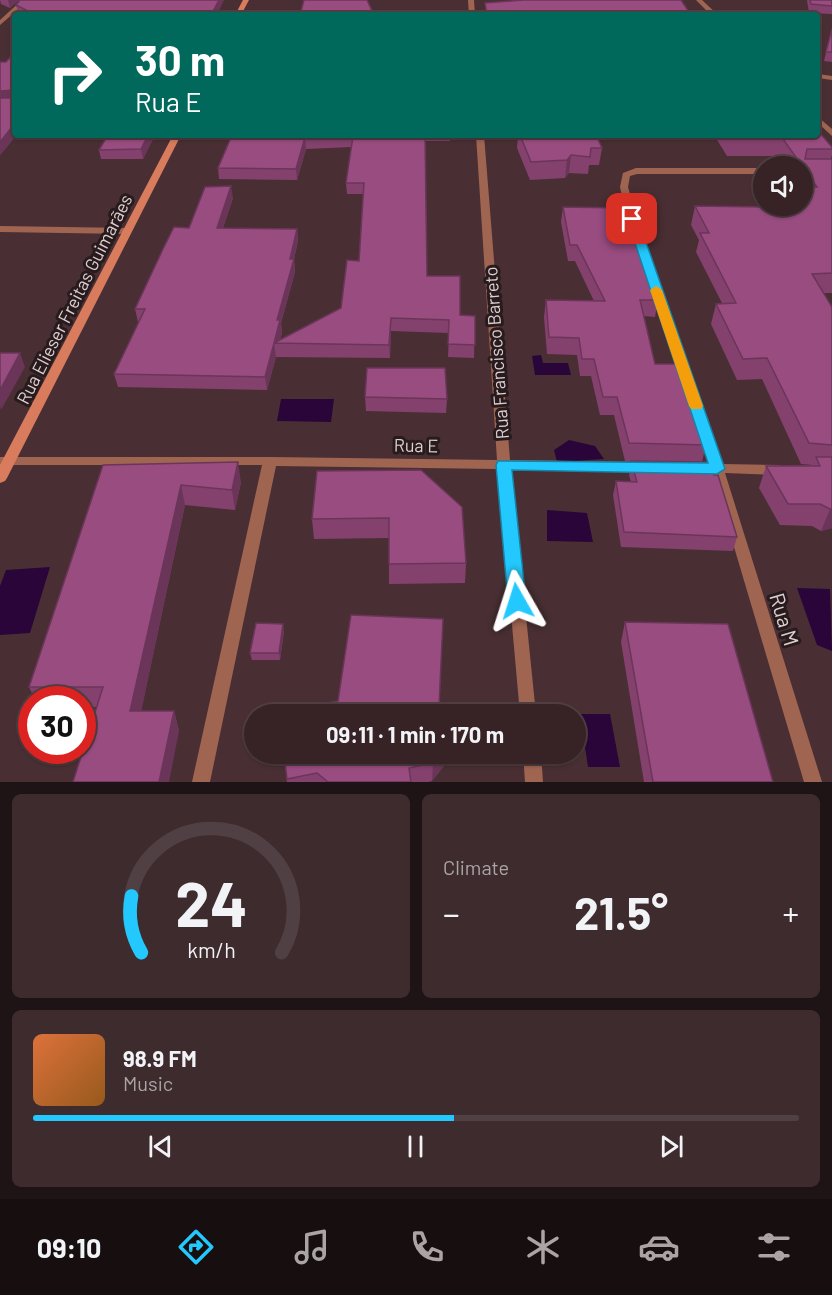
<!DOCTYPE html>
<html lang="en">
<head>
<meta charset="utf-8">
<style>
  body { margin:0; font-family:Barlow,sans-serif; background:#3e2b2e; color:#f1f3f6; height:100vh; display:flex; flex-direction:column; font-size:22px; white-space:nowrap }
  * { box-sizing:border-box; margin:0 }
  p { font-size:20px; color:#aaa4a7 }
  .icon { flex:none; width:33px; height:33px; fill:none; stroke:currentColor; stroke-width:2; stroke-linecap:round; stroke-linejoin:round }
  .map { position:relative; height:782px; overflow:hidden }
  .sheet { display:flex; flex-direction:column; gap:12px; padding:12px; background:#1e1315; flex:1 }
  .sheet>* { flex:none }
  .banner { position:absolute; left:12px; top:12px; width:808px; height:126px; border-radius:6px; box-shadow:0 2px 4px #0004,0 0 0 2px #514043; background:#00695c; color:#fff; overflow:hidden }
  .fabs { position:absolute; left:753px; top:156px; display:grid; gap:12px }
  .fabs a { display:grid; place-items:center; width:60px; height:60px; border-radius:50%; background:#372326; box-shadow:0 2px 4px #0004,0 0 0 2px #514043; font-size:30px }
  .speed { position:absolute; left:18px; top:686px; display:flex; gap:12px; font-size:30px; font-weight:700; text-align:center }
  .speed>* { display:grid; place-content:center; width:78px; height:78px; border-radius:50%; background:#372326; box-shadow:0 2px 4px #0004,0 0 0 2px #514043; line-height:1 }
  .speed .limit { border:9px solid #d22; background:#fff; color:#111 }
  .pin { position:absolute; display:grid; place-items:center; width:51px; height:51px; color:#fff; margin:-26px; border-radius:12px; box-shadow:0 3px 9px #0006 }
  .me { position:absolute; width:66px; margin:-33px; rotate:354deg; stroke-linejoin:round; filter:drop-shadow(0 0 4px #0008) }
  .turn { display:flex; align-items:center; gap:21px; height:126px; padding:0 24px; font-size:27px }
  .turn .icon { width:78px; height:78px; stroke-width:2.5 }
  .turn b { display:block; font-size:42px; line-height:51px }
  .big { font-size:45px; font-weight:700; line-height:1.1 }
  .sheet .tile { flex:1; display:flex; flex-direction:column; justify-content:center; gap:9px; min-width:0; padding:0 21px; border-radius:9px; background:#3e2b2e }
  .sheet .dial { align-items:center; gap:0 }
  .dial svg { height:156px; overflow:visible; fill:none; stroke:#514043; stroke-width:7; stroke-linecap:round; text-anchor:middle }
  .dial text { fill:#f1f3f6; stroke:none }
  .song { display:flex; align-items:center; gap:18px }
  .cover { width:72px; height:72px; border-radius:9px; background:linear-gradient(135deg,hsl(20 70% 55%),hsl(30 70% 35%)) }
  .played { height:6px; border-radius:3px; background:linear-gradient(90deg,#23c9fe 55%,#514043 55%) }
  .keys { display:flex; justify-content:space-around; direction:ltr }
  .heat { display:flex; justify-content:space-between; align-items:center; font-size:33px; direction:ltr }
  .sheet .tiles { flex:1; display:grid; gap:12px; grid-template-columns:1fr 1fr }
  .tile:last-child { grid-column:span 2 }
  .trip { position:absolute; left:244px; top:704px; width:342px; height:60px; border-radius:30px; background:#372326; box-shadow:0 2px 4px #0004,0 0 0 2px #514043; font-weight:700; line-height:60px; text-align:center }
  .tabs { display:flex; height:96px; justify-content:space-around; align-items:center; background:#160e0f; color:#aaa4a7 }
  .tabs .icon { width:42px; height:42px }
  .tabs .selected { color:#23c9fe }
  .tabs b { font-size:27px; color:#f1f3f6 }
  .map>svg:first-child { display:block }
  .water { fill:#29053a }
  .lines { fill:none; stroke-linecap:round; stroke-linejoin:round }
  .street { fill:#a06551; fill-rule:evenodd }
  .secondary { fill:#d97c5d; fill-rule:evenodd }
  .wall { fill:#84416e }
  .shaded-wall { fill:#6b355a }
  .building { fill:#994c80; stroke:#6b355a; stroke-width:1.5 }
  .route { fill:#23c9fe; stroke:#1783a5; stroke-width:1.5 }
  .slow { fill:#f59e0b }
  .labels { text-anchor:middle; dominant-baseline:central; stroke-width:6; stroke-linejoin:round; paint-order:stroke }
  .street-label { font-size:18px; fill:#e0cfd1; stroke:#271b1d }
  .near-street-label { font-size:21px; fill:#e0cfd1; stroke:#271b1d }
</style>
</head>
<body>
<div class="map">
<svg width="832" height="782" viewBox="0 0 832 782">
  <rect width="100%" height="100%" fill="#492f33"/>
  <path class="water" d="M541 355 543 363H568L571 375H535L532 356Z
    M281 399H334L331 422 277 421Z
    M569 440 595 446 604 459 557 462 554 450Z
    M547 510 587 513 593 542 547 541Z
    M50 567 30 633 0 635V586L6 570Z
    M797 588 830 589 832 651 817 645Z
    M580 714H610L620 767H588Z"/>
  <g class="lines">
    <path class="street" d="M22 0H29L0 25V20Z
      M468 0H474L475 15H469Z
      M696 0H702L718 15H711Z
      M818 74 832 76V80L818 78Z
      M818 117 832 129V136L818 123Z
      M476 135H484L510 460 647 462 652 464 654 467 652 470 647 472 511 469 536 714H520L498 469 276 466 210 782H192L262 465H0V457H270L497 460Z
      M636 168H764V174H637L630 176 628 187 637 219 722 464 779 465 784 467 786 470 784 473 779 475 725 473 822 782H804L712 473 692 471 690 468 692 465 709 464 627 219 620 187 623 173Z
      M0 226 127 228 132 231 127 234 0 232Z
      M523 753H541L543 782H525Z"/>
    <path class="secondary" d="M243 0H249L241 15H235Z
      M173 135H181L7 478 5 481 0 483V465Z"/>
  </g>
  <path class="wall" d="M0 0H19L10 8 1 4Z
    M807 0H832V14L809 13Z
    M16 5 217 15H23L18 13Z
    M832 28V62L824 61Z
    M15 52V135H155L143 159H101L99 150 106 138 15 137 0 155 6 62Z
    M232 135H450V141H425L427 276 460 315 475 316 474 358 448 357 449 333 391 331 390 358 276 357 267 390 118 387 114 374 139 322H138L135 309 189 228 233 198 223 228 297 229 298 241 294 259 295 272 281 323 282 333 280 340 341 308 359 261 363 194H347L346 183 352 147 306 149 297 180 219 179 218 168Z
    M518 135H596L602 148 599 165H589L588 174 569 173 565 178 530 180 517 148Z
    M714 135H818L832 147V155L831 159H832V293H824L832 307V528L821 531 812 526 780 525 759 488 766 466 813 465 801 464 762 379 737 380 711 324 716 304 722 303 696 252 699 240 691 225 695 206 761 207 764 195V206H802V166H786L779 156H727Z
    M563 207 630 237 658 300 655 317 644 316 655 364 706 445 702 462 737 537 733 551 621 547 613 495 616 481 631 482 629 475 631 461H625L614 415H600L591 376H580L577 355 547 354 544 317 546 300 594 301 575 261H568L561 222Z
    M365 397 447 399 446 413 366 411Z
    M103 465 241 482 235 510 185 505 141 711H174L179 731 97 707H82V699H35L29 687Z
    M317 471 466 563 465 583 389 584V538L314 539 312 519Z
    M625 622 773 782H644L621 642Z
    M284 631 280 660H252L250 653Z
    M284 753H450V758L432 781 428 782H287Z"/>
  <path class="shaded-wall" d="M8 0H19L10 8Z
    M219 0H224L217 15H211Z
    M13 90 15 99 0 101V91Z
    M12 127 15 137 0 155V142Z
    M148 135H155L143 159 141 149Z
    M305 137 306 149 297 180 296 169Z
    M571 155 569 173 565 178 567 160Z
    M231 186 233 198 219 240 217 228Z
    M297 229 298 241 293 264 294 259 295 272 281 323 282 333 279 344 274 343 277 320Z
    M391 318V331L390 358 389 345Z
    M274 343 276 357 267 390 265 377Z
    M20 353 25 367 1 410 0 405V390Z
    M238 462 241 482 235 510 232 490Z
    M181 485 185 505 137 731 130 711Z
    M830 509H832V528L821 531Z
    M283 624 284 631 280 660 279 653Z
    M174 711 179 731 169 782H159Z
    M441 753H450V758L432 781 433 763Z"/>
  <path class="building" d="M20 0H219L211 15H36L16 5Z
    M304 0H367L374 15H300Z
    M523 0H681L691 15H487L485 3Z
    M810 0H832V6L811 4Z
    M832 29V52H826Z
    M15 52V127H12L0 142V98H14L13 90 0 91V62H6Z
    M818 131 832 147V149H807L805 159H832V273L812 274 832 307V445L809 443 767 358 743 359 716 304 736 303 700 233H709L695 206 765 207V206H802V187H817L783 139H731L728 135H818Z
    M108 135H148L141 149 99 150Z
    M232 135H425L427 276H460V315L475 316V345L448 344 449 320 391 318 389 345 274 343 265 377 114 374 145 309H135L163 249 174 227 189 228 205 187 231 186 217 228 297 229 290 259H294L277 320H280L274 343 341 308 347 260 359 261 364 183H346L353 136 305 137 296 169 218 168Z
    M520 135H596L602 148H591L590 157 571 155 567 160 531 162Z
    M563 207 622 208 630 237H639L658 300H640L655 364H677L706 445 629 443 617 397H603L594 359H582L579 338 549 337 546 300 605 301 577 245H570Z
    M0 353H20L0 390Z
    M367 368H445L447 399 365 397Z
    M816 457H832V509H830L820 504H788L766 466H820Z
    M631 461 710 462 714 475H718L737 537 624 532 616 481 637 482Z
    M238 462 232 490 181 485 130 711H174L159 782H73L103 687H29L103 465Z
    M421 470 462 507 466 563 389 564V518L312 519 317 471Z
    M351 615 443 619 439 707 446 709 447 714H280V712L338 701Z
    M625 622 728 624 773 782H653Z
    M256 623 283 624 279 653H250Z
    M284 753H441L433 763 409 768 411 782H328L317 773 287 779Z"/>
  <path class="route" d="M632 216 638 219 725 469 717 474 512 470 526 601 523 606H511L508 601 496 465 498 461 708 463 627 219Z"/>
  <path class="slow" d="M656 286 662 290 703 406 701 409H691L689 406 650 290Z"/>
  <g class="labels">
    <g class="street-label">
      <text transform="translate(74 299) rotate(-63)">Rua Elieser Freitas Guimarães</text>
      <text transform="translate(496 353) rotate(-94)">Rua Francisco Barreto</text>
      <text transform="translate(416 445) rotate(1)">Rua E</text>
    </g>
    <g class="near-street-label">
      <text transform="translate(785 619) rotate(73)">Rua M</text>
    </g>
  </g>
</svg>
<div class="fabs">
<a><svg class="icon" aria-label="sound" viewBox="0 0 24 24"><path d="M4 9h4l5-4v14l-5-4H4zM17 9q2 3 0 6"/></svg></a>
</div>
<div class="speed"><div class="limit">30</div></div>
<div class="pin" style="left:632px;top:219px;background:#d93025"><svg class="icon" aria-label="arrive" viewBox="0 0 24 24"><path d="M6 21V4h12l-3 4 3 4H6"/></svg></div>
<svg class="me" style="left:517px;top:601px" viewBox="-20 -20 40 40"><path d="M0-17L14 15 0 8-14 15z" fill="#23c9fe" stroke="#fff" stroke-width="4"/></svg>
<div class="trip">09:11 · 1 min · 170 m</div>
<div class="banner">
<div class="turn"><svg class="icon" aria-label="right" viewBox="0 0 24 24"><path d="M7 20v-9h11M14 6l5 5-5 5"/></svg><div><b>30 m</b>Rua E</div></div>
</div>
</div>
<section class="sheet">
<div class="tiles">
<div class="tile dial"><svg viewBox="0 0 100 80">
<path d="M14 69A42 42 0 1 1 86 69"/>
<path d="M14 69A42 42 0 0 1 9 40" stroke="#23c9fe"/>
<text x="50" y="56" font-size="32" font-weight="700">24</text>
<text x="50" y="72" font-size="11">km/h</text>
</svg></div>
<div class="tile"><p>Climate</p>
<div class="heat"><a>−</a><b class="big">21.5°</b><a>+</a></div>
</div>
<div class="tile">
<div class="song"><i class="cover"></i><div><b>98.9 FM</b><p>Music</p></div></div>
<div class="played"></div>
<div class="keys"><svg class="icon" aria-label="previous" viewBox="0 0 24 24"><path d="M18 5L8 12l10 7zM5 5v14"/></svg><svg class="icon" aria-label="pause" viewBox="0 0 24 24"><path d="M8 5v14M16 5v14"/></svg><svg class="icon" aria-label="next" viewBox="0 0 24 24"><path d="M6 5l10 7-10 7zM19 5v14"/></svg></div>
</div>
</div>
</section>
<nav class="tabs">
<b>09:10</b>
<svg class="icon selected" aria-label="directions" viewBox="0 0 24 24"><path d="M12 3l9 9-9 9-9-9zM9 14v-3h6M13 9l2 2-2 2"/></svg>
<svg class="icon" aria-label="music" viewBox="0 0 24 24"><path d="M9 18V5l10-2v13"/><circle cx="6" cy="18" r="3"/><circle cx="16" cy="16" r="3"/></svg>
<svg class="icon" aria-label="phone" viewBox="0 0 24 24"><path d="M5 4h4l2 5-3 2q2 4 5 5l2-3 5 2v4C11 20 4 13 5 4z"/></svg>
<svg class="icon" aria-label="climate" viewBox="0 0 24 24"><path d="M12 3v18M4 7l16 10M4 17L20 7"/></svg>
<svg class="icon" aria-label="car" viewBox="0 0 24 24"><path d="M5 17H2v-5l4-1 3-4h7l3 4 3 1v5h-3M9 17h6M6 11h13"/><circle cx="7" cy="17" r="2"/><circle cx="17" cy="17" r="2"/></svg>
<svg class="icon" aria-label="filters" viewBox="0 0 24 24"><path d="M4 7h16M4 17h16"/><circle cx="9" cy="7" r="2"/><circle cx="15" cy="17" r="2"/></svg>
</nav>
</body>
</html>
